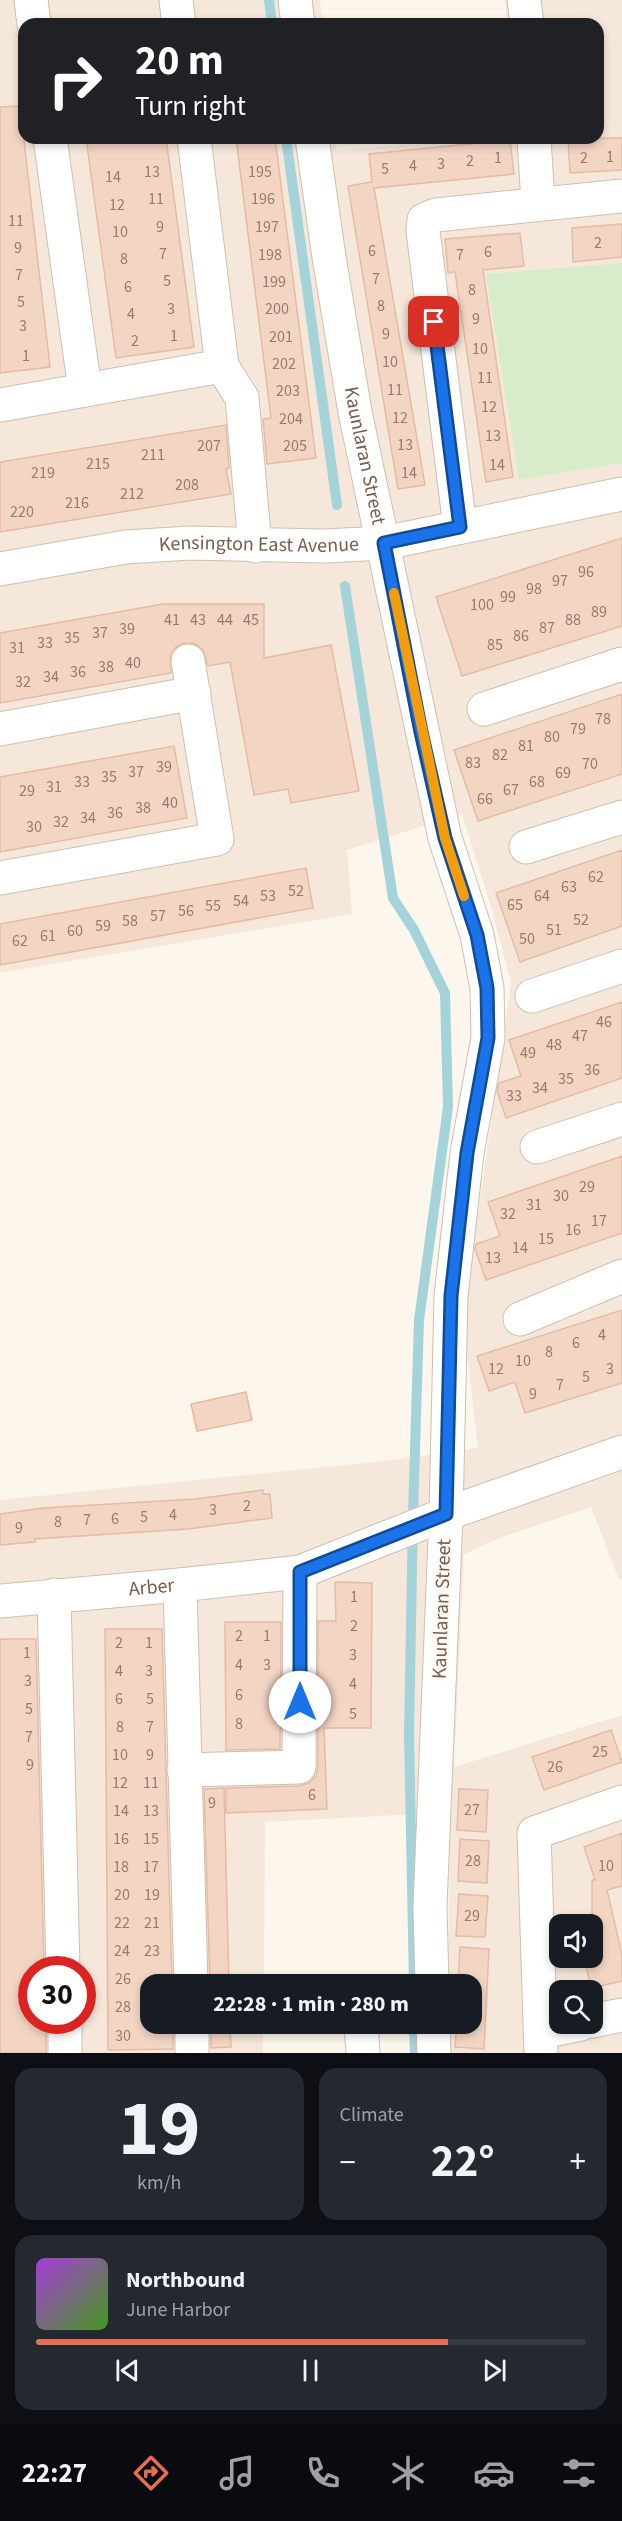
<!DOCTYPE html>
<html lang="en">
<head>
<meta charset="utf-8">
<style>
  body { margin:0; font-family:"Source Sans 3",sans-serif; background:#242831; color:#f1f3f6; height:100vh; display:flex; flex-direction:column; font-size:22px; white-space:nowrap }
  * { box-sizing:border-box; margin:0 }
  p { font-size:20px; color:#9ea1a6 }
  .icon { flex:none; width:33px; height:33px; fill:none; stroke:currentColor; stroke-width:2; stroke-linecap:round; stroke-linejoin:round }
  .map { position:relative; height:2053px; overflow:hidden }
  .drawer { display:flex; flex-direction:column; gap:15px; padding:15px; background:#0d0f14; flex:1 }
  .drawer>* { flex:none }
  .top-card { position:absolute; left:18px; top:18px; width:586px; height:126px; border-radius:18px; box-shadow:0 3px 9px #0003; background:#202124; color:#fff; overflow:hidden }
  .buttons { position:absolute; left:549px; top:1914px; display:grid; gap:12px }
  .buttons a { display:grid; place-items:center; width:54px; height:54px; border-radius:12px; background:#171b24; box-shadow:0 3px 9px #0003; font-size:30px }
  .speed { position:absolute; left:18px; top:1956px; display:flex; gap:12px; font-size:30px; font-weight:700; text-align:center }
  .speed>* { display:grid; place-content:center; width:78px; height:78px; border-radius:50%; background:#171b24; box-shadow:0 3px 9px #0003; line-height:1 }
  .speed .limit { border:9px solid #d22; background:#fff; color:#111 }
  .pin { position:absolute; display:grid; place-items:center; width:51px; height:51px; color:#fff; margin:-26px; border-radius:12px; box-shadow:0 3px 9px #0006 }
  .me { position:absolute; width:66px; margin:-33px; rotate:0deg; stroke-linejoin:round; filter:drop-shadow(0 0 4px #0008) }
  .turn { display:flex; align-items:center; gap:21px; height:126px; padding:0 18px; font-size:27px }
  .turn .icon { width:78px; height:78px; stroke-width:2.5 }
  .turn b { display:block; font-size:42px; line-height:51px }
  .big { font-size:45px; font-weight:700; line-height:1.1 }
  .drawer .widget { flex:1; display:flex; flex-direction:column; justify-content:center; gap:9px; min-width:0; padding:0 21px; border-radius:18px; background:#242831 }
  .drawer .dial { align-items:center; gap:0 }
  .dial b { font-size:78px; line-height:1 }
  .song { display:flex; align-items:center; gap:18px }
  .cover { width:72px; height:72px; border-radius:9px; background:linear-gradient(135deg,hsl(280 70% 55%),hsl(100 70% 35%)) }
  .played { height:6px; border-radius:3px; background:linear-gradient(90deg,#e76f51 75%,#363941 75%) }
  .keys { display:flex; justify-content:space-around; direction:ltr }
  .heat { display:flex; justify-content:space-between; align-items:center; font-size:33px; direction:ltr }
  .drawer .tiles { flex:1; display:grid; gap:15px; grid-template-columns:1fr 1fr }
  .widget:last-child { grid-column:span 2 }
  .trip { position:absolute; left:140px; top:1974px; width:342px; height:60px; border-radius:18px; background:#171b24; box-shadow:0 3px 9px #0003; font-weight:700; line-height:60px; text-align:center }
  .tab-bar { display:flex; height:96px; justify-content:space-around; align-items:center; background:#090b0e; color:#9ea1a6 }
  .tab-bar .icon { width:42px; height:42px }
  .tab-bar .on { color:#e76f51 }
  .tab-bar b { font-size:27px; color:#f1f3f6 }
  .map>svg:first-child { display:block }
  .residential { fill:#f5e8da; fill-rule:evenodd }
  .green { fill:#d8ecc9 }
  .lines { fill:none; stroke-linecap:round; stroke-linejoin:round }
  .stream { stroke:#a5d3da; stroke-width:10 }
  .building { fill:#f3d5c3; stroke:#e6bba3; stroke-width:1.5 }
  .minor-casing { stroke:#d1beb0; stroke-width:35 }
  .minor { stroke:#fff; stroke-width:33 }
  .route-casing { stroke:#114b97; stroke-width:15 }
  .route { stroke:#1a73e8; stroke-width:10 }
  .slow { stroke:#f59e0b; stroke-width:10 }
  .labels { text-anchor:middle; dominant-baseline:central; stroke-width:6; stroke-linejoin:round; paint-order:stroke }
  .number-label { font-size:16px; fill:#987a6a }
  .street-label { font-size:20px; fill:#7a5c4d; stroke:#fffaf3 }
</style>
</head>
<body>
<div class="map">
<svg width="622" height="2053" viewBox="0 0 622 2053">
  <rect width="100%" height="100%" fill="#fdf6ec"/>
  <path class="residential" d="M0 0H320L322 24H24V138H335L337 150 496 138H598V24H507L505 0H622V1579L619 1580 591 1507 500 1538 464 1554 454 1767 622 1715V2053H447V2024H471V1984H448L450 1817 399 1815 265 1822 264 1984H150V2024H263V2053H0V1500L384 1461 478 1448 463 1318 511 983 492 910 462 814 347 850 352 914 0 973ZM560 1924H592V1958H560ZM32 1970H82V2020H32ZM560 1990H592V2024H560Z"/>
  <path class="green" d="M622 263V463L519 480 486 274Z"/>
  <g class="lines">
    <path class="stream" d="M269 0 272 24
      M286 138 337 505
      M345 586 393 898 414 930 445 993 448 1107 419 1320 413 1514 409 1735 414 1984
      M414 2024 415 2053"/>
  </g>
  <path class="building" d="M20 106 50 367 0 373V107Z
    M86 138H166L194 347 116 358Z
    M236 138H275L316 458 267 464 263 419 271 418Z
    M568 138H622V170L570 173Z
    M510 140 514 174 374 188 425 485 398 489 348 186 372 182 369 154Z
    M622 224V257L573 262 572 228Z
    M520 233 524 266 483 270 513 477 486 482 455 272 448 273 445 239Z
    M226 425 229 468 226 469 231 494 0 532V462Z
    M622 538V626L462 676 436 597Z
    M163 604H264V658L331 645 359 791 291 803 288 789 254 795 230 662 208 666 203 650 194 643H184L176 647 170 655 171 673 0 703V633Z
    M622 694V774L478 821 454 750Z
    M174 746 187 818 0 852V777Z
    M622 850V926L520 962 496 893Z
    M306 868 313 908 0 965V924Z
    M622 1002V1078L506 1118 497 1091 499 1083 521 1076 509 1040Z
    M622 1156V1233L486 1280 475 1249 476 1244 500 1236 488 1202Z
    M622 1310V1383L525 1413 515 1382 489 1391 477 1356Z
    M246 1392 252 1420 197 1431 191 1404Z
    M263 1490V1494H270L272 1518 188 1529 35 1539V1542L0 1545V1514L43 1508 195 1499Z
    M335 1582 372 1583 371 1728H324L327 1809 226 1813V1788L299 1786 309 1783 316 1776 318 1767V1621H336Z
    M225 1622H281L280 1749 226 1750Z
    M105 1629H162L172 1984H150V2024H173V2049L108 2050Z
    M0 1639H36L44 1970H32V2020H46V2053H0Z
    M611 1730 622 1762 544 1790 532 1757Z
    M224 1788 229 1984H210L204 1789Z
    M459 1789 488 1790 486 1832 457 1830Z
    M622 1833V1886L607 1890 622 1955V1981L591 1988 584 1958H592V1880H595L584 1847Z
    M460 1839 489 1841 487 1883 458 1881Z
    M459 1894 488 1896 485 1937 456 1936Z
    M460 1947 489 1949 484 2049 455 2047 457 2024H471V1984H458Z
    M211 2024H230L231 2047 211 2048Z"/>
  <g class="lines">
    <g class="minor-casing">
      <g id="minor">
        <path d="M31 0 34 24"/>
        <path d="M176 0 179 24"/>
        <path d="M295 0 298 24"/>
        <path d="M524 0 527 24"/>
        <path d="M50 138 85 390"/>
        <path d="M194 138 222 366 242 398 255 546"/>
        <path id="s1" d="M312 138 329 257 355 412 445 838 477 935 487 988 488 1038 467 1153 451 1296 446 1514 430 1907 432 1984"/>
        <path d="M534 138 538 203"/>
        <path d="M0 405 222 366"/>
        <path d="M460 527 423 231 424 220 436 215 622 196"/>
        <path id="s2" d="M0 569 126 547 190 543 324 546 384 543 622 494"/>
        <path d="M484 709 622 664"/>
        <path d="M0 729 194 693"/>
        <path d="M526 847 622 817"/>
        <path d="M0 878 217 839 188 661"/>
        <path d="M532 996 622 966"/>
        <path d="M537 1147 622 1119"/>
        <path d="M520 1319 622 1276"/>
        <path d="M180 1585 191 1984"/>
        <path d="M54 1595 63 1970"/>
        <path id="s3" d="M0 1601 180 1585 300 1572 446 1514 622 1452"/>
        <path d="M184 1770 299 1767 300 1572"/>
        <path d="M65 2020V2053"/>
        <path d="M592 2021 622 2015"/>
        <path d="M192 2024V2053"/>
        <path d="M361 2024 363 2053"/>
        <path d="M433 2024 434 2053"/>
        <path d="M541 2032 581 2024"/>
        <path d="M541 2053 534 1833 622 1802"/>
      </g>
    </g>
    <use href="#minor" class="minor"/>
  </g>
  <g class="lines">
    <g class="route-casing">
      <path id="route" d="M300 1702V1572L446 1514 451 1296 467 1153 488 1038 487 988 477 935 445 838 421 732 384 543 460 527 434 322"/>
    </g>
    <use href="#route" class="route"/>
    <path class="slow" d="M394 593 445 838 464 896"/>
  </g>
  <g class="labels">
    <g class="number-label">
      <text x="610" y="157">1</text>
      <text x="498" y="158">1</text>
      <text x="584" y="158">2</text>
      <text x="470" y="161">2</text>
      <text x="441" y="164">3</text>
      <text x="413" y="166">4</text>
      <text x="385" y="169">5</text>
      <text x="152" y="172">13</text>
      <text x="260" y="172">195</text>
      <text x="113" y="177">14</text>
      <text x="156" y="199">11</text>
      <text x="263" y="199">196</text>
      <text x="117" y="205">12</text>
      <text x="16" y="221">11</text>
      <text x="160" y="227">9</text>
      <text x="267" y="227">197</text>
      <text x="120" y="232">10</text>
      <text x="598" y="243">2</text>
      <text x="18" y="248">9</text>
      <text x="372" y="251">6</text>
      <text x="488" y="252">6</text>
      <text x="163" y="254">7</text>
      <text x="270" y="255">198</text>
      <text x="460" y="255">7</text>
      <text x="124" y="259">8</text>
      <text x="19" y="275">7</text>
      <text x="376" y="279">7</text>
      <text x="167" y="281">5</text>
      <text x="274" y="282">199</text>
      <text x="128" y="287">6</text>
      <text x="472" y="290">8</text>
      <text x="21" y="302">5</text>
      <text x="381" y="306">8</text>
      <text x="171" y="309">3</text>
      <text x="277" y="309">200</text>
      <text x="131" y="314">4</text>
      <text x="476" y="319">9</text>
      <text x="23" y="326">3</text>
      <text x="386" y="334">9</text>
      <text x="174" y="336">1</text>
      <text x="281" y="337">201</text>
      <text x="135" y="341">2</text>
      <text x="480" y="349">10</text>
      <text x="26" y="356">1</text>
      <text x="390" y="362">10</text>
      <text x="284" y="364">202</text>
      <text x="485" y="378">11</text>
      <text x="395" y="390">11</text>
      <text x="288" y="391">203</text>
      <text x="489" y="407">12</text>
      <text x="400" y="418">12</text>
      <text x="291" y="419">204</text>
      <text x="493" y="436">13</text>
      <text x="405" y="445">13</text>
      <text x="209" y="446">207</text>
      <text x="295" y="446">205</text>
      <text x="153" y="455">211</text>
      <text x="98" y="464">215</text>
      <text x="497" y="465">14</text>
      <text x="43" y="473">219</text>
      <text x="409" y="473">14</text>
      <text x="187" y="485">208</text>
      <text x="132" y="494">212</text>
      <text x="77" y="503">216</text>
      <text x="22" y="512">220</text>
      <text x="586" y="572">96</text>
      <text x="560" y="581">97</text>
      <text x="534" y="589">98</text>
      <text x="508" y="597">99</text>
      <text x="482" y="605">100</text>
      <text x="599" y="612">89</text>
      <text x="172" y="620">41</text>
      <text x="198" y="620">43</text>
      <text x="225" y="620">44</text>
      <text x="251" y="620">45</text>
      <text x="573" y="620">88</text>
      <text x="547" y="628">87</text>
      <text x="127" y="629">39</text>
      <text x="100" y="633">37</text>
      <text x="521" y="636">86</text>
      <text x="72" y="638">35</text>
      <text x="45" y="643">33</text>
      <text x="495" y="645">85</text>
      <text x="17" y="648">31</text>
      <text x="133" y="663">40</text>
      <text x="106" y="667">38</text>
      <text x="78" y="672">36</text>
      <text x="51" y="677">34</text>
      <text x="23" y="682">32</text>
      <text x="603" y="719">78</text>
      <text x="578" y="729">79</text>
      <text x="552" y="737">80</text>
      <text x="526" y="746">81</text>
      <text x="500" y="755">82</text>
      <text x="473" y="763">83</text>
      <text x="590" y="764">70</text>
      <text x="164" y="767">39</text>
      <text x="136" y="772">37</text>
      <text x="563" y="773">69</text>
      <text x="109" y="777">35</text>
      <text x="82" y="782">33</text>
      <text x="537" y="782">68</text>
      <text x="54" y="787">31</text>
      <text x="511" y="790">67</text>
      <text x="27" y="791">29</text>
      <text x="485" y="799">66</text>
      <text x="170" y="803">40</text>
      <text x="143" y="808">38</text>
      <text x="115" y="813">36</text>
      <text x="88" y="818">34</text>
      <text x="61" y="822">32</text>
      <text x="34" y="827">30</text>
      <text x="596" y="877">62</text>
      <text x="569" y="887">63</text>
      <text x="296" y="891">52</text>
      <text x="268" y="896">53</text>
      <text x="542" y="896">64</text>
      <text x="241" y="901">54</text>
      <text x="515" y="905">65</text>
      <text x="213" y="906">55</text>
      <text x="186" y="911">56</text>
      <text x="158" y="916">57</text>
      <text x="581" y="920">52</text>
      <text x="130" y="921">58</text>
      <text x="103" y="926">59</text>
      <text x="554" y="930">51</text>
      <text x="75" y="931">60</text>
      <text x="48" y="936">61</text>
      <text x="527" y="939">50</text>
      <text x="20" y="941">62</text>
      <text x="604" y="1022">46</text>
      <text x="580" y="1036">47</text>
      <text x="554" y="1045">48</text>
      <text x="528" y="1053">49</text>
      <text x="592" y="1070">36</text>
      <text x="566" y="1079">35</text>
      <text x="540" y="1088">34</text>
      <text x="514" y="1096">33</text>
      <text x="587" y="1187">29</text>
      <text x="561" y="1196">30</text>
      <text x="534" y="1205">31</text>
      <text x="508" y="1214">32</text>
      <text x="599" y="1221">17</text>
      <text x="573" y="1230">16</text>
      <text x="546" y="1239">15</text>
      <text x="520" y="1248">14</text>
      <text x="493" y="1258">13</text>
      <text x="602" y="1335">4</text>
      <text x="576" y="1343">6</text>
      <text x="549" y="1352">8</text>
      <text x="523" y="1361">10</text>
      <text x="496" y="1369">12</text>
      <text x="610" y="1369">3</text>
      <text x="586" y="1377">5</text>
      <text x="560" y="1385">7</text>
      <text x="533" y="1394">9</text>
      <text x="247" y="1506">2</text>
      <text x="213" y="1510">3</text>
      <text x="173" y="1515">4</text>
      <text x="144" y="1517">5</text>
      <text x="115" y="1519">6</text>
      <text x="87" y="1520">7</text>
      <text x="58" y="1522">8</text>
      <text x="19" y="1528">9</text>
      <text x="354" y="1597">1</text>
      <text x="354" y="1626">2</text>
      <text x="239" y="1636">2</text>
      <text x="267" y="1636">1</text>
      <text x="119" y="1643">2</text>
      <text x="149" y="1643">1</text>
      <text x="27" y="1653">1</text>
      <text x="353" y="1655">3</text>
      <text x="239" y="1665">4</text>
      <text x="267" y="1665">3</text>
      <text x="119" y="1671">4</text>
      <text x="149" y="1671">3</text>
      <text x="28" y="1681">3</text>
      <text x="353" y="1684">4</text>
      <text x="239" y="1695">6</text>
      <text x="119" y="1699">6</text>
      <text x="150" y="1699">5</text>
      <text x="29" y="1709">5</text>
      <text x="353" y="1714">5</text>
      <text x="239" y="1724">8</text>
      <text x="120" y="1727">8</text>
      <text x="150" y="1727">7</text>
      <text x="29" y="1737">7</text>
      <text x="600" y="1752">25</text>
      <text x="120" y="1755">10</text>
      <text x="150" y="1755">9</text>
      <text x="30" y="1765">9</text>
      <text x="555" y="1767">26</text>
      <text x="120" y="1783">12</text>
      <text x="151" y="1783">11</text>
      <text x="312" y="1795">6</text>
      <text x="212" y="1803">9</text>
      <text x="472" y="1810">27</text>
      <text x="121" y="1811">14</text>
      <text x="151" y="1811">13</text>
      <text x="121" y="1839">16</text>
      <text x="151" y="1839">15</text>
      <text x="473" y="1861">28</text>
      <text x="606" y="1866">10</text>
      <text x="121" y="1867">18</text>
      <text x="151" y="1867">17</text>
      <text x="122" y="1895">20</text>
      <text x="152" y="1895">19</text>
      <text x="472" y="1916">29</text>
      <text x="122" y="1923">22</text>
      <text x="152" y="1923">21</text>
      <text x="122" y="1951">24</text>
      <text x="152" y="1951">23</text>
      <text x="123" y="1979">26</text>
      <text x="123" y="2007">28</text>
      <text x="123" y="2036">30</text>
    </g>
    <g class="street-label">
      <text stroke="none"><textPath href="#s1" startOffset="322">Kaunlaran Street</textPath></text>
      <text stroke="none"><textPath href="#s2" startOffset="261">Kensington East Avenue</textPath></text>
      <text stroke="none"><textPath href="#s3" startOffset="152">Arber</textPath></text>
      <text transform="translate(442 1609) rotate(-88)">Kaunlaran Street</text>
    </g>
  </g>
</svg>
<div class="buttons">
<a><svg class="icon" aria-label="sound" viewBox="0 0 24 24"><path d="M4 9h4l5-4v14l-5-4H4zM17 9q2 3 0 6"/></svg></a>
<a><svg class="icon" aria-label="search" viewBox="0 0 24 24"><circle cx="10" cy="10" r="6"/><path d="M15 15l6 6"/></svg></a>
</div>
<div class="speed"><div class="limit">30</div></div>
<div class="pin" style="left:434px;top:322px;background:#d93025"><svg class="icon" aria-label="arrive" viewBox="0 0 24 24"><path d="M6 21V4h12l-3 4 3 4H6"/></svg></div>
<svg class="me" style="left:300px;top:1702px" viewBox="-20 -20 40 40"><circle r="19" fill="#fff"/><path d="M0-13L10 11 0 6-10 11z" fill="#1a73e8"/></svg>
<div class="trip">22:28 · 1 min · 280 m</div>
<div class="top-card">
<div class="turn"><svg class="icon" aria-label="right" viewBox="0 0 24 24"><path d="M7 20v-9h11M14 6l5 5-5 5"/></svg><div><b>20 m</b>Turn right</div></div>
</div>
</div>
<section class="drawer">
<div class="tiles">
<div class="widget dial"><b>19</b><p>km/h</p></div>
<div class="widget"><p>Climate</p>
<div class="heat"><a>−</a><b class="big">22°</b><a>+</a></div>
</div>
<div class="widget">
<div class="song"><i class="cover"></i><div><b>Northbound</b><p>June Harbor</p></div></div>
<div class="played"></div>
<div class="keys"><svg class="icon" aria-label="previous" viewBox="0 0 24 24"><path d="M18 5L8 12l10 7zM5 5v14"/></svg><svg class="icon" aria-label="pause" viewBox="0 0 24 24"><path d="M8 5v14M16 5v14"/></svg><svg class="icon" aria-label="next" viewBox="0 0 24 24"><path d="M6 5l10 7-10 7zM19 5v14"/></svg></div>
</div>
</div>
</section>
<nav class="tab-bar">
<b>22:27</b>
<svg class="icon on" aria-label="directions" viewBox="0 0 24 24"><path d="M12 3l9 9-9 9-9-9zM9 14v-3h6M13 9l2 2-2 2"/></svg>
<svg class="icon" aria-label="music" viewBox="0 0 24 24"><path d="M9 18V5l10-2v13"/><circle cx="6" cy="18" r="3"/><circle cx="16" cy="16" r="3"/></svg>
<svg class="icon" aria-label="phone" viewBox="0 0 24 24"><path d="M5 4h4l2 5-3 2q2 4 5 5l2-3 5 2v4C11 20 4 13 5 4z"/></svg>
<svg class="icon" aria-label="climate" viewBox="0 0 24 24"><path d="M12 3v18M4 7l16 10M4 17L20 7"/></svg>
<svg class="icon" aria-label="car" viewBox="0 0 24 24"><path d="M5 17H2v-5l4-1 3-4h7l3 4 3 1v5h-3M9 17h6M6 11h13"/><circle cx="7" cy="17" r="2"/><circle cx="17" cy="17" r="2"/></svg>
<svg class="icon" aria-label="filters" viewBox="0 0 24 24"><path d="M4 7h16M4 17h16"/><circle cx="9" cy="7" r="2"/><circle cx="15" cy="17" r="2"/></svg>
</nav>
</body>
</html>
